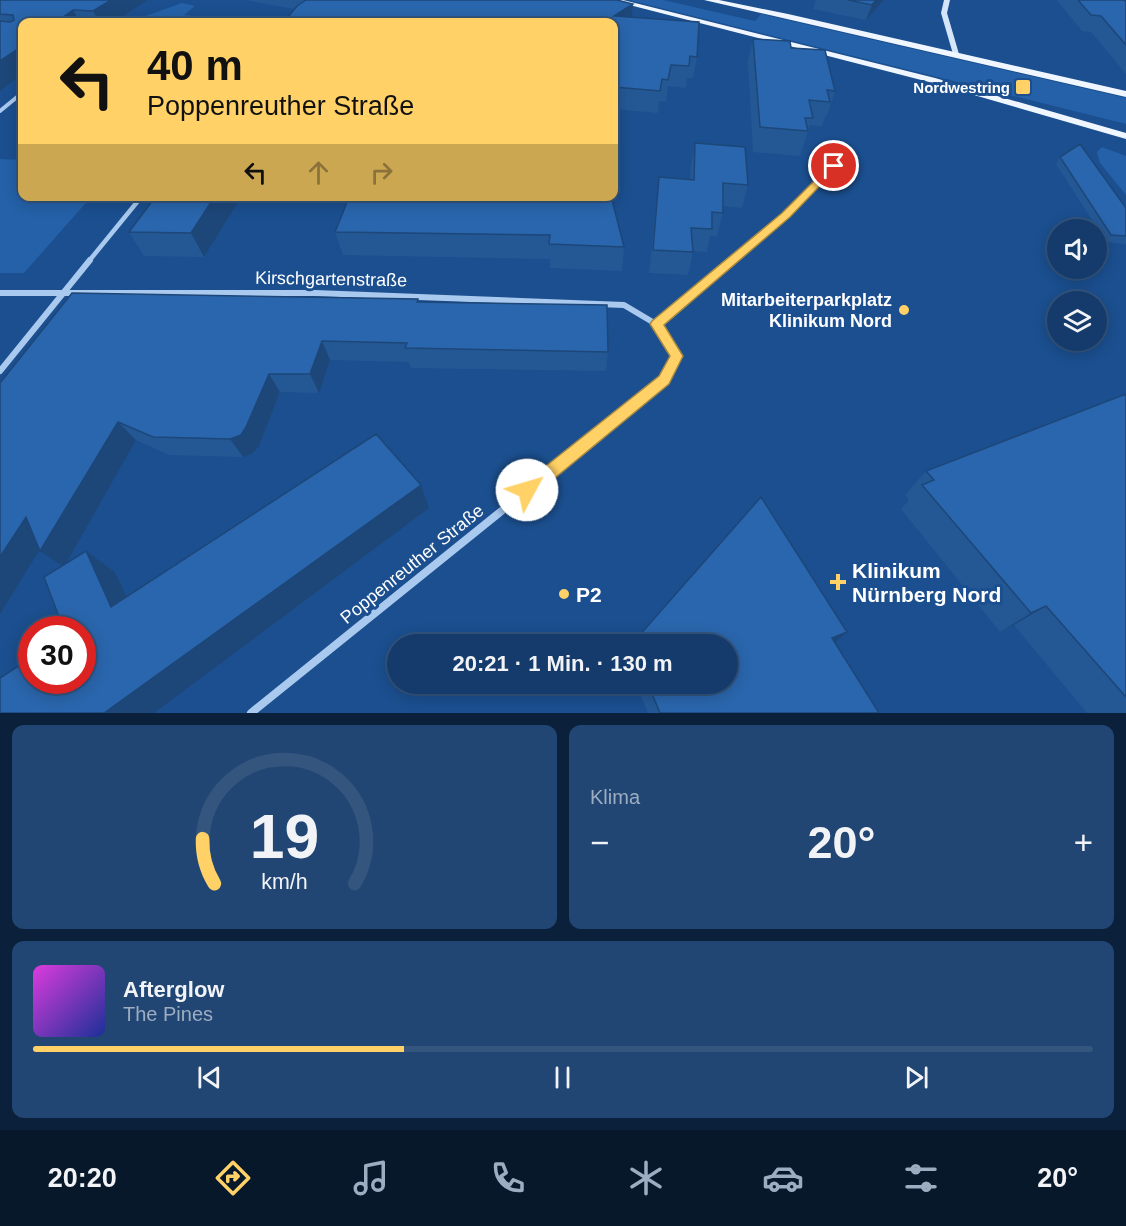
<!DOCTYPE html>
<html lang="de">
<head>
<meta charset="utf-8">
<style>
  body { margin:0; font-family:Arial,sans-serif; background:#214673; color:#f1f3f6; height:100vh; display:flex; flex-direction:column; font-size:22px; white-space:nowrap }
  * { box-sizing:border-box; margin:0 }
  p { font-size:20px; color:#9dadc1 }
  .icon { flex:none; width:33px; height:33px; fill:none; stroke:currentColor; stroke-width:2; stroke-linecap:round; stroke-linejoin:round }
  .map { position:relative; height:713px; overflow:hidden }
  .panel { display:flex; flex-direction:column; gap:12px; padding:12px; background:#0b203b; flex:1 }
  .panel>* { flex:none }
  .guide { position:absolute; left:18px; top:18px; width:600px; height:183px; border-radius:12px; box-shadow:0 3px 15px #0003,0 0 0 2px #33557e; background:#ffd166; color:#111; overflow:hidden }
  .tools { position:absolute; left:1047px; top:219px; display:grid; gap:12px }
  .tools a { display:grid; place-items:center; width:60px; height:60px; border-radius:50%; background:#143b6b; box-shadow:0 3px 15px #0003,0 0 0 2px #33557e; font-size:30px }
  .speed { position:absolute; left:18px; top:616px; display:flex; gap:12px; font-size:30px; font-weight:700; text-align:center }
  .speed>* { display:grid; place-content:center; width:78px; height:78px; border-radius:50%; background:#143b6b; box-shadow:0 3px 15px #0003,0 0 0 2px #33557e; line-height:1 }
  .speed .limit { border:9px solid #d22; background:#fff; color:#111 }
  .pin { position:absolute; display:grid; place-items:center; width:51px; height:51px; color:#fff; margin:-26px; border:3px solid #fff; border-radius:50%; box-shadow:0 2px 6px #0007 }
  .me { position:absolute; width:66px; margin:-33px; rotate:51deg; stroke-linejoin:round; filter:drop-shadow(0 0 4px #0008) }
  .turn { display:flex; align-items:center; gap:21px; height:126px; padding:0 30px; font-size:27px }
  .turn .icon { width:78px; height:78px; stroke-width:2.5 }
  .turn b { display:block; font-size:42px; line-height:51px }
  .lanes { display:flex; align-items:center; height:57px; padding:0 30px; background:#0003; justify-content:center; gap:30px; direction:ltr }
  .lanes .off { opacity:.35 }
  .big { font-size:45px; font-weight:800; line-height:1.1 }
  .panel .tile { flex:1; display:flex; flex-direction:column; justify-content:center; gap:9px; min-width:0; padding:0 21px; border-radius:12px; background:#214673 }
  .panel .dial { align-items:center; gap:0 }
  .dial svg { height:156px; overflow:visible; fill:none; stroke:#33557e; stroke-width:7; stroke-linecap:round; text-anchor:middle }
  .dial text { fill:#f1f3f6; stroke:none }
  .song { display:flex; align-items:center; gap:18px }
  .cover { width:72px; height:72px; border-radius:9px; background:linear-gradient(135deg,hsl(300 70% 55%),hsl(230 70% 35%)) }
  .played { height:6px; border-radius:3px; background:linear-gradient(90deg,#ffd166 35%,#33557e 35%) }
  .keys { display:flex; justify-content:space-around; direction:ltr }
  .heat { display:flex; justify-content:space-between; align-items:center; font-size:33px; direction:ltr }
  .panel .tiles { flex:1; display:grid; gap:12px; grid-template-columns:1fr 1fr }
  .tile:last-child { grid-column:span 2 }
  .trip { position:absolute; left:387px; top:634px; width:351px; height:60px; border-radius:30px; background:#143b6b; box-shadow:0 3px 15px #0003,0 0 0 2px #33557e; font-weight:800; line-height:60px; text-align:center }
  .tab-bar { display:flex; height:96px; justify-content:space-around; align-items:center; background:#08182b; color:#9dadc1 }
  .tab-bar .icon { width:42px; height:42px }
  .tab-bar .selected { color:#ffd166 }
  .tab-bar b { font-size:27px; color:#f1f3f6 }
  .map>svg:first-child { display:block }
  .green { fill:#2461a8 }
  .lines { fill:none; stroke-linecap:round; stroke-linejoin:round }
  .street-far3 { stroke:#a9c9ee; stroke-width:4 }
  .street-far2 { stroke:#a9c9ee; stroke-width:4.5 }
  .street-far1 { stroke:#a9c9ee; stroke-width:6 }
  .street { stroke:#a9c9ee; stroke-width:8 }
  .secondary { fill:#d6e6fa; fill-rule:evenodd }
  .primary { fill:#f0f6ff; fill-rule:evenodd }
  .wall { fill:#245895 }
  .shaded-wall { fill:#1d4779 }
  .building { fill:#2a66ad; stroke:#1d4779; stroke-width:1.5 }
  .route { fill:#ffd166; stroke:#a68842; stroke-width:1.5 }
  .poi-dot { fill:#ffd166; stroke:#1b4f8f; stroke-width:2 }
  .labels { text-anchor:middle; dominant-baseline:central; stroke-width:6; stroke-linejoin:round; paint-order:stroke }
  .far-poi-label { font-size:15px; font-weight:bold; fill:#fff; stroke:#1b4f8f; text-anchor:end }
  .street-label { font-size:18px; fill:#fff; stroke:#1b4f8f }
  .poi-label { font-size:18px; font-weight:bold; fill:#fff; stroke:#1b4f8f; text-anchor:end }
  .near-poi-label { font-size:21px; font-weight:bold; fill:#fff; stroke:#1b4f8f; text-anchor:start }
</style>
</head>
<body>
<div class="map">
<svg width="1126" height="713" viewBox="0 0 1126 713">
  <rect width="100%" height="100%" fill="#1b4f8f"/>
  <path class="green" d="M629 0H663L755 21 761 14 1126 98V124Z
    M182 3 195 6 184 15 220 20 217 22H135L140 18Z
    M1102 147 1126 156V195L1100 163 1097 152Z
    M0 159 22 160V196L91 197 24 273H0Z"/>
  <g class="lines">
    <path class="street-far3" d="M0 111 22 93"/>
    <path class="street-far2" d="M89 261 142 196
      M731 261 786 215 834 166"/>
    <path class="street-far1" d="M0 293H315L624 305 656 324 677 355 664 380 569 456
      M656 324 733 260
      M0 371 90 260"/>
    <path class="street" d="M251 713 571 455"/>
    <path class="secondary" d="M944 0H950L947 13 959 54 956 56 953 54 941 13Z"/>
    <path class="primary" d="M610 0H623L935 78 1126 133V139L929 82Z
      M704 0H719L788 14 1126 91V97Z"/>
  </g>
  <path class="wall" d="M0 0H148L114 22H22V74L0 91Z
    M245 0H617L632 17 697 57 693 78H687L686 88 668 86 666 102 659 101 658 113 614 109V22L294 9Z
    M816 0H884L866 20 813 9Z
    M1057 0H1124L1126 2V74L1091 32 1082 31Z
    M753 39 791 48 835 91 827 115H826L822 126 810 125 800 156 753 152 748 61Z
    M695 143 748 185 742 208 723 206V213L717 236H710L707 252 693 251 688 275 649 273 659 177 690 180 691 165Z
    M1060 157 1126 208V244L1106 242 1056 164Z
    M156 196H242L204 257 144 256 129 232Z
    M388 201 624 247 622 271 550 268V259L343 255 335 232Z
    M418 299 419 302 608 352 606 371 411 368 409 362 330 360 319 393 280 392 259 446 253 453 243 457 169 455 136 440 65 564 86 551 115 572 126 596 421 485 429 508 82 681 62 566 0 383Z
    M1126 394V713H1087L1014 625 1000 632 901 509 909 500 905 495 926 471Z
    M835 642 879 713H648L636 684H728Z"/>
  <path class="shaded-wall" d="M111 0H148L114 22H99L93 11Z
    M876 0H884L866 20 872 5Z
    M633 4 631 24 614 16Z
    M73 10 80 22H56Z
    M22 46V74L0 91V61Z
    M215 196H242L204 257 191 233Z
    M322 341 330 360 319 393 310 374Z
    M269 374 280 392 259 446 253 453 243 457 230 439Z
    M118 422 136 440 64 567 40 551Z
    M421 485 429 508 154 713H104Z
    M26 517 50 533 0 614V557Z
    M86 551 115 572 140 625 111 607Z
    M1046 606 1014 625 1000 632 1031 613Z
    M847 632 827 649 832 638Z"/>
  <path class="building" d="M0 0H111L93 11 73 10 56 22H22V46L0 61V21L10 22 14 20 13 15 0 14Z
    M306 0H617L633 4 614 16 699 22 697 57 690 56 689 66 671 65 668 80 662 79 660 91 614 87V22H284L297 6Z
    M848 0H876L872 5Z
    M1078 0H1124L1126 2V45L1101 16 1091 15Z
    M753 39 790 41 791 48 825 50 835 91 827 90 830 102 809 100 813 118H805L808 131 760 127Z
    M695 143 745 147 748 185 723 183V213L712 212V229L691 228 693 252 653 250 659 177 694 180Z
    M1080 144 1126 208V236L1111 235 1060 157Z
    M156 196H215L191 233 129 232Z
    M389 196H611L624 247 549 244 550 235 335 232 348 200 388 201Z
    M72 293 418 299 417 302 607 305 608 352 405 348 407 343 322 341 310 374H269L246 427 241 435 230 439 153 437 118 422 40 551 26 517 0 557V383Z
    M1126 394V697L1046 606 1031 613 922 485 934 480 926 471Z
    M376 434 421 485 104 713H0V678L32 657V681H82V630H64L44 577 86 551 111 607Z
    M761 497 847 632 832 638 879 713H660L648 684H728V645H631Z"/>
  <path class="route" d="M831 164 839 166 790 217 664 325 683 356 669 384 533 496 527 498 522 496 519 490 522 485 659 376 670 356 650 324 652 321 782 213Z"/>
  <g class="poi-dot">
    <rect x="1015" y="79" width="16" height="16" rx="3"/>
    <circle cx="904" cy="310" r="6"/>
    <path d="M835 573h6v6h6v6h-6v6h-6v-6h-6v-6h6z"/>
    <circle cx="564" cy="594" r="6"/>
  </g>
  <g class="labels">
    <g class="far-poi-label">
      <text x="1010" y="87">Nordwestring</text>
    </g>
    <g class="street-label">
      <text transform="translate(331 279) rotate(1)">Kirschgartenstraße</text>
      <text transform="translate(412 564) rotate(-39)">Poppenreuther Straße</text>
    </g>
    <g class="poi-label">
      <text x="892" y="300">Mitarbeiterparkplatz<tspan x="892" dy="21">Klinikum Nord</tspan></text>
    </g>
    <g class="near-poi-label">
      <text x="852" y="570">Klinikum<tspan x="852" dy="24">Nürnberg Nord</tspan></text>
      <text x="576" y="594">P2</text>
    </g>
  </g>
</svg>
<div class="tools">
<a><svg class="icon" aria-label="sound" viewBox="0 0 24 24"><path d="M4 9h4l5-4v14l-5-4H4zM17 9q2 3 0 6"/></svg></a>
<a><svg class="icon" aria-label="layers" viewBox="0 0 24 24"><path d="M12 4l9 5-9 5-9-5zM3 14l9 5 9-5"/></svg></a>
</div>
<div class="speed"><div class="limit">30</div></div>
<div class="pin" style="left:834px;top:166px;background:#d93025"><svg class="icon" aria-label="arrive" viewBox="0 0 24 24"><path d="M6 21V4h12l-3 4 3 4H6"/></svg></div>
<svg class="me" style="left:527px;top:490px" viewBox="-20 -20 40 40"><circle r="19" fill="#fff"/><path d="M0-13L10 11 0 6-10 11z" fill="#ffd166"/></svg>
<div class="trip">20:21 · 1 Min. · 130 m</div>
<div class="guide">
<div class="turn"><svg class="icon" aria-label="left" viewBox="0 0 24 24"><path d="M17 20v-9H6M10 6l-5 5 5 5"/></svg><div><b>40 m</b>Poppenreuther Straße</div></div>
<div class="lanes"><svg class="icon" aria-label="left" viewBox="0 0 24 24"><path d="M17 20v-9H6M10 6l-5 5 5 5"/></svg><svg class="icon off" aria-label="ahead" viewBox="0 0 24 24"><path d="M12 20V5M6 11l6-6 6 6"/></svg><svg class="icon off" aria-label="right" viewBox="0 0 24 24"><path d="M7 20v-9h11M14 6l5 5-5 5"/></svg></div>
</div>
</div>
<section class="panel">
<div class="tiles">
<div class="tile dial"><svg viewBox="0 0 100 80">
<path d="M14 69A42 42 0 1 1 86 69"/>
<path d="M14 69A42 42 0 0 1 8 46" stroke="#ffd166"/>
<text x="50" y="56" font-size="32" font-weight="700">19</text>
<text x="50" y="72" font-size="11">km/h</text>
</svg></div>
<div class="tile"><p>Klima</p>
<div class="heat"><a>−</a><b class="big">20°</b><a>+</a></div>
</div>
<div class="tile">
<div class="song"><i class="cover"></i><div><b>Afterglow</b><p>The Pines</p></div></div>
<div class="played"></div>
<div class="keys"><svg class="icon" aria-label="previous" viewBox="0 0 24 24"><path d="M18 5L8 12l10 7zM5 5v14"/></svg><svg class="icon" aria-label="pause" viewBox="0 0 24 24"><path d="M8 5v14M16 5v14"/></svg><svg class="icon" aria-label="next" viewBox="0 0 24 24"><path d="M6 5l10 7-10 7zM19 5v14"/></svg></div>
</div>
</div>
</section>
<nav class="tab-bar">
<b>20:20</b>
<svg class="icon selected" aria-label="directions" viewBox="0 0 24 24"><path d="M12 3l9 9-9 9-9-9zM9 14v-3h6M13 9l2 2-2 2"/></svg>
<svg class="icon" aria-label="music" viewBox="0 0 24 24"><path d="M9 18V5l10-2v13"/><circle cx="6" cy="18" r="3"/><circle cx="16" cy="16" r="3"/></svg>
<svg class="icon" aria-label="phone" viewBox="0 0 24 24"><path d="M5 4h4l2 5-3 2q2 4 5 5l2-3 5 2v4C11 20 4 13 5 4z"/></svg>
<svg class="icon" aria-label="climate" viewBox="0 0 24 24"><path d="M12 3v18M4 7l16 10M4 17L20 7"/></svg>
<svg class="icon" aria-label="car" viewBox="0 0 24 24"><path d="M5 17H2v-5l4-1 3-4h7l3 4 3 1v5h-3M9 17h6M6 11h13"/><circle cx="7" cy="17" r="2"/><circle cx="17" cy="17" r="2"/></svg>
<svg class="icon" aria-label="filters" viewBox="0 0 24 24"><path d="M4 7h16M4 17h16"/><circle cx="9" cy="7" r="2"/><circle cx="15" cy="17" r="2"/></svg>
<b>20°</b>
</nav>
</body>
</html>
